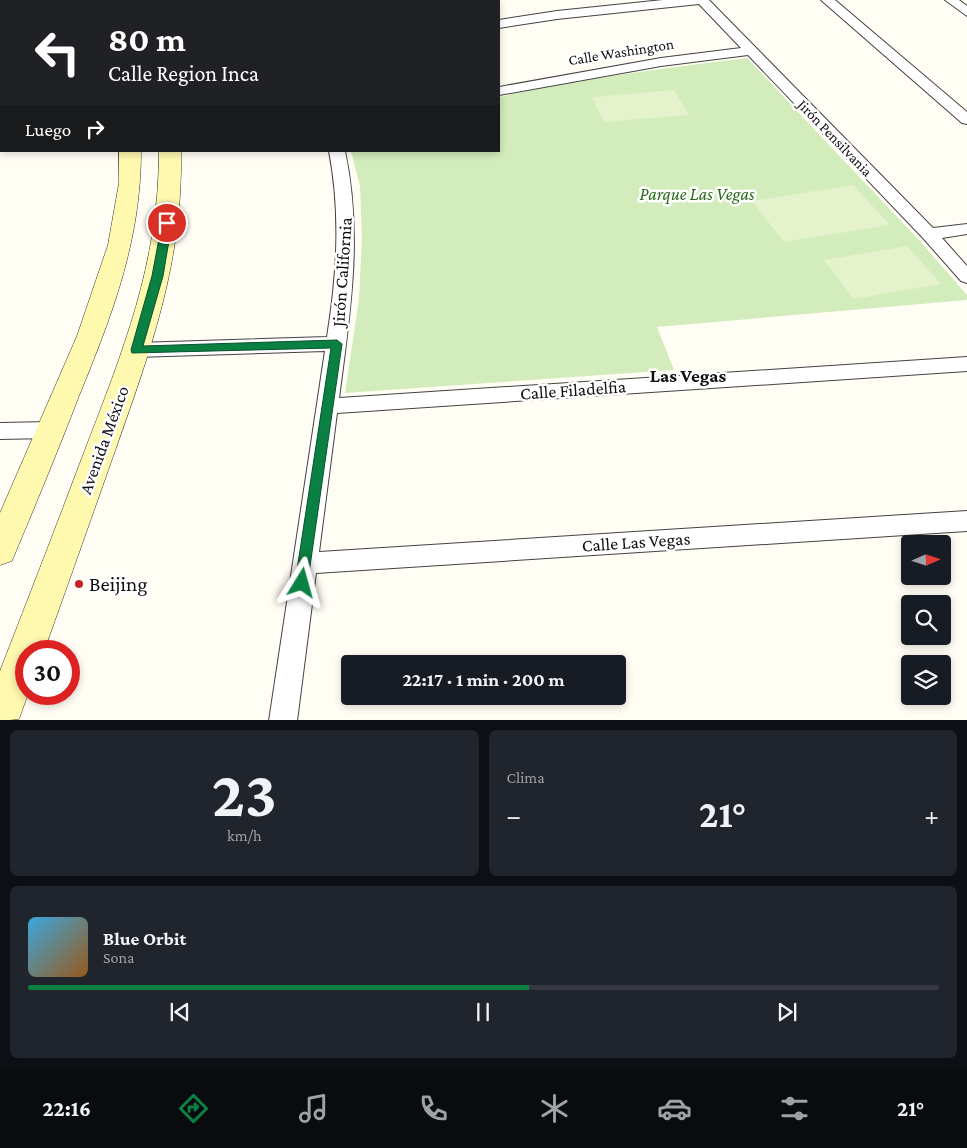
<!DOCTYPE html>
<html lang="es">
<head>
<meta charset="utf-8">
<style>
  body { margin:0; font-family:"Crimson Pro",serif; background:#20242c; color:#f1f3f6; height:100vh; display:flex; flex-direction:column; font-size:19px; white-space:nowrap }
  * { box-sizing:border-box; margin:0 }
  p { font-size:16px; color:#9ea1a6 }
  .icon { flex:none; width:28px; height:28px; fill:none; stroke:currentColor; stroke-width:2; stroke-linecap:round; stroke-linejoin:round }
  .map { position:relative; height:720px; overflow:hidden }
  .panel { display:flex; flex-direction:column; gap:10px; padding:10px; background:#0d0f14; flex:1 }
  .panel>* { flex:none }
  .top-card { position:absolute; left:0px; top:0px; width:500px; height:152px; box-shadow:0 2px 8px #0003; background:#202124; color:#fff; overflow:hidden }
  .needle { width:32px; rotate:87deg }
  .fabs { position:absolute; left:901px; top:535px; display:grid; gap:10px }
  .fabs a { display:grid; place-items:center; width:50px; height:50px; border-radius:5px; background:#171b24; box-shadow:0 2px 8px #0003; font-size:25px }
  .speed { position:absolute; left:15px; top:640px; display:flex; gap:10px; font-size:25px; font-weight:700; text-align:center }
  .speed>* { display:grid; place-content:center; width:65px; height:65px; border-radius:50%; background:#171b24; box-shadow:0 2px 8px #0003; line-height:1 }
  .speed .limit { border:8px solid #d22; background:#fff; color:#111 }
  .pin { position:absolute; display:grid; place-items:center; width:42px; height:42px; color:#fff; margin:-21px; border:2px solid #fff; border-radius:50%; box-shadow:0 1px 5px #0007 }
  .me { position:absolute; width:55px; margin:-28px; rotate:8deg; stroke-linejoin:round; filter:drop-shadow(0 0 4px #0008) }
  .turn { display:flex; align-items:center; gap:18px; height:105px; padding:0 25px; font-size:22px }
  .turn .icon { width:65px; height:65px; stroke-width:2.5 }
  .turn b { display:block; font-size:35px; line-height:42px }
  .then { display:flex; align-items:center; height:48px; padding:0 25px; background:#0003; gap:10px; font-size:19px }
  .big { font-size:38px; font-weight:700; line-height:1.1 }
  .panel .tile { flex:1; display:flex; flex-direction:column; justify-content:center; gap:8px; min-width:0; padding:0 18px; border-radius:8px; background:#20242c }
  .panel .dial { align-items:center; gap:0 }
  .dial b { font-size:65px; line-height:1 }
  .song { display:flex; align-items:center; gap:15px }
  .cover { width:60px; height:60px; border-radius:8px; background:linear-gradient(135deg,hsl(200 70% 55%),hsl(30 70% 35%)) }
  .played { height:5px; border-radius:2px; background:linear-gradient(90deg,#0b8043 55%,#363941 55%) }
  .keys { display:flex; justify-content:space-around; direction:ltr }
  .heat { display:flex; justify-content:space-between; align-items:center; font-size:28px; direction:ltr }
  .panel .tiles { flex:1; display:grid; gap:10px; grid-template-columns:1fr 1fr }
  .tile:last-child { grid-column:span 2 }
  .trip { position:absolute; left:341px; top:655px; width:285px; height:50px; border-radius:5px; background:#171b24; box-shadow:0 2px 8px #0003; font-weight:700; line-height:50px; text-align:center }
  .tab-bar { display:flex; height:80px; justify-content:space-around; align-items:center; background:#090b0e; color:#9ea1a6 }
  .tab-bar .icon { width:35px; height:35px }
  .tab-bar .on { color:#0b8043 }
  .tab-bar b { font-size:22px; color:#f1f3f6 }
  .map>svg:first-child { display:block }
  .green { fill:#d3ecbb }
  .pitch { fill:#e5f3cd }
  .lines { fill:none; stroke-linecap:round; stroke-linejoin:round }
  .street-casing { stroke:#434343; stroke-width:2 }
  .secondary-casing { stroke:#323232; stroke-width:1 }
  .path { stroke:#323232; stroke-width:2.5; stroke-dasharray:4 2; stroke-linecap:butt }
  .street { fill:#fff; fill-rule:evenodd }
  .secondary { fill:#fff8af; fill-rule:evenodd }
  .route { fill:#0b8043; stroke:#07532c }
  .poi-dot { fill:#c82126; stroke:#fff; stroke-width:2 }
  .labels { text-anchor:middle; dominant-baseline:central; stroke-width:5; stroke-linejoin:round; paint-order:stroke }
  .far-street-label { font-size:15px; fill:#101010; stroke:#fff }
  .park-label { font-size:18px; font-style:italic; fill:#2b6c1c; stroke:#fff }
  .street-label { font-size:18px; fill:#101010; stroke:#fff }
  .neighbourhood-label { font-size:19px; font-weight:bold; fill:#101010; stroke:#fff }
  .near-poi-label { font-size:21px; fill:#101010; stroke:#fff; text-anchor:start }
</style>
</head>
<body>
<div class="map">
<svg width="967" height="721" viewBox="0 0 967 721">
  <rect width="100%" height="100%" fill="#fffdf4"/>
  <path class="green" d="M747 58 918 239 967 295V300L657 327 674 370 345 393 359 299 362 237 360 186 351 151H499V97C581 79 664 68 747 58Z"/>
  <path class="pitch" d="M674 90 689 115 604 122 592 97Z
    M853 185 890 225 784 242 752 201Z
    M907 246 941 284 854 299 824 260Z"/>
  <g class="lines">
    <g class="street-casing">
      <path id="street" d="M484 0H497V1H485Z
        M663 0H709L933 228 967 224V234L942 238 967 266V283L961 281 923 238 748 55 661 66 499 95V87L661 58 741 48 699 4 557 19 499 28V20L557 11Z
        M821 0H835L967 112V124L962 123Z
        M945 0H959L967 6V16Z
        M1 124V134L0 135V125Z
        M329 151H345C363 236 350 314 339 398L967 357V371L337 413 319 552 967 511V531L316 573 297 721H269L325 351 136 357 129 355 126 350 129 345 136 343 327 337C337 275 341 214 329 151Z
        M51 422 59 424 62 430 59 436 51 438 0 439V423Z"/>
    </g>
    <g class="secondary-casing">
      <path id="secondary" d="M85 0H103V1H86Z
        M119 151H141C141 241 112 315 79 396 59 448 38 499 16 551L12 561 0 565V513L77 336 108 245 119 183Z
        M159 151H181C183 261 152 346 116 448 92 516 68 584 44 651H26V694H28L19 719 0 721V671C28 599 56 527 83 455 123 351 159 264 159 151Z"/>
    </g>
    <path class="path" d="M155 1 162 0"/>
    <use href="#street" class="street"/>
    <use href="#secondary" class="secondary"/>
  </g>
  <path class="route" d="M167 220 172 223 163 276 143 346 337 340 342 344 307 587 302 589 297 587 295 583 331 348 132 353 131 350 152 276 162 223Z"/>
  <circle class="poi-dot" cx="79" cy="584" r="5"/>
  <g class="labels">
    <g class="far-street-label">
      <text transform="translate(621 52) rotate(-9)">Calle Washington</text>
      <text transform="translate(835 138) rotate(46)">Jirón Pensilvania</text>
    </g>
    <g class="park-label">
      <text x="697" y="194">Parque Las Vegas</text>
    </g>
    <g class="street-label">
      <text transform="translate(342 272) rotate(-86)">Jirón California</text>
      <text transform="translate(573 390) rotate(-4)">Calle Filadelfia</text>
      <text transform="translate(104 440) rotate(-70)">Avenida México</text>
      <text transform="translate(636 542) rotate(-4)">Calle Las Vegas</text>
    </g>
    <g class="neighbourhood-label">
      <text x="688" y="375">Las Vegas</text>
    </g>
    <g class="near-poi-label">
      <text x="89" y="584">Beijing</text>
    </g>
  </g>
</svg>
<div class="fabs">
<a><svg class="needle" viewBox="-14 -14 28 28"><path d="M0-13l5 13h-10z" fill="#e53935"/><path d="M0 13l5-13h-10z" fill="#9ea1a6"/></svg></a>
<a><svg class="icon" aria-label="search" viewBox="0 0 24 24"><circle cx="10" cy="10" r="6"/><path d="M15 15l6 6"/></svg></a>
<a><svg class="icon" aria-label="layers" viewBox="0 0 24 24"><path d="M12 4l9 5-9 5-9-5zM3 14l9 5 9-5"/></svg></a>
</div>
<div class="speed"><div class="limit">30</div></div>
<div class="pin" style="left:167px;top:223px;background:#d93025"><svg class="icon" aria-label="arrive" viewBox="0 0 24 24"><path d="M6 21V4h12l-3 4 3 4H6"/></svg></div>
<svg class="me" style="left:302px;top:583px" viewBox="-20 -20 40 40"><path d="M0-17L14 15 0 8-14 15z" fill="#0b8043" stroke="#fff" stroke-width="4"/></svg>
<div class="trip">22:17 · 1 min · 200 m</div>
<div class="top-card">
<div class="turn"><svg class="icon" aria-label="left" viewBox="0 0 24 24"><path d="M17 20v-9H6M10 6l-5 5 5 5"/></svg><div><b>80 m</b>Calle Region Inca</div></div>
<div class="then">Luego<svg class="icon" aria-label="right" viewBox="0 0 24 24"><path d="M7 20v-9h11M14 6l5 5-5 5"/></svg></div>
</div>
</div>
<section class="panel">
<div class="tiles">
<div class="tile dial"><b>23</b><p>km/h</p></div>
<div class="tile"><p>Clima</p>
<div class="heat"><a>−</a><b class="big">21°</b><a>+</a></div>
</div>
<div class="tile">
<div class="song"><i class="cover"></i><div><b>Blue Orbit</b><p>Sona</p></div></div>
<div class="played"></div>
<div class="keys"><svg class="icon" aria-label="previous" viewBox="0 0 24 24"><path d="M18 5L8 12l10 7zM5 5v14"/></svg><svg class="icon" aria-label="pause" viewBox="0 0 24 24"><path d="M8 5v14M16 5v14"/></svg><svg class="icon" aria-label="next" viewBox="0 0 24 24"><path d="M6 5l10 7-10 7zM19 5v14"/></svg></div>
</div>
</div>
</section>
<nav class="tab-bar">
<b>22:16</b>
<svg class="icon on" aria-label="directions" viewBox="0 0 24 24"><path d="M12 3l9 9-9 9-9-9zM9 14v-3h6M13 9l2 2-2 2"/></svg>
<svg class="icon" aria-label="music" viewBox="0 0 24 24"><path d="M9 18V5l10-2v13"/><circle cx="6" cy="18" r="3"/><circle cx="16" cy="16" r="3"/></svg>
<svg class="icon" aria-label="phone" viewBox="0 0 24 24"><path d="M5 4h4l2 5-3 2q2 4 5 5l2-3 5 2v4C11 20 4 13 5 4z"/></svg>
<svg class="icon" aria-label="climate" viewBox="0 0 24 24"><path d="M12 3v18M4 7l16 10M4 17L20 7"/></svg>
<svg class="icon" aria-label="car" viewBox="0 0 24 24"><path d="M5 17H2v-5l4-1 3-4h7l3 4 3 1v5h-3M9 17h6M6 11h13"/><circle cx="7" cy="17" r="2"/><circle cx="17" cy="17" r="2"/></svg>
<svg class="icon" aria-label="filters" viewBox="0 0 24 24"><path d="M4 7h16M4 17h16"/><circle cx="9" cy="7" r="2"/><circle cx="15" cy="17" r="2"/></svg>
<b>21°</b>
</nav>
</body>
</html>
